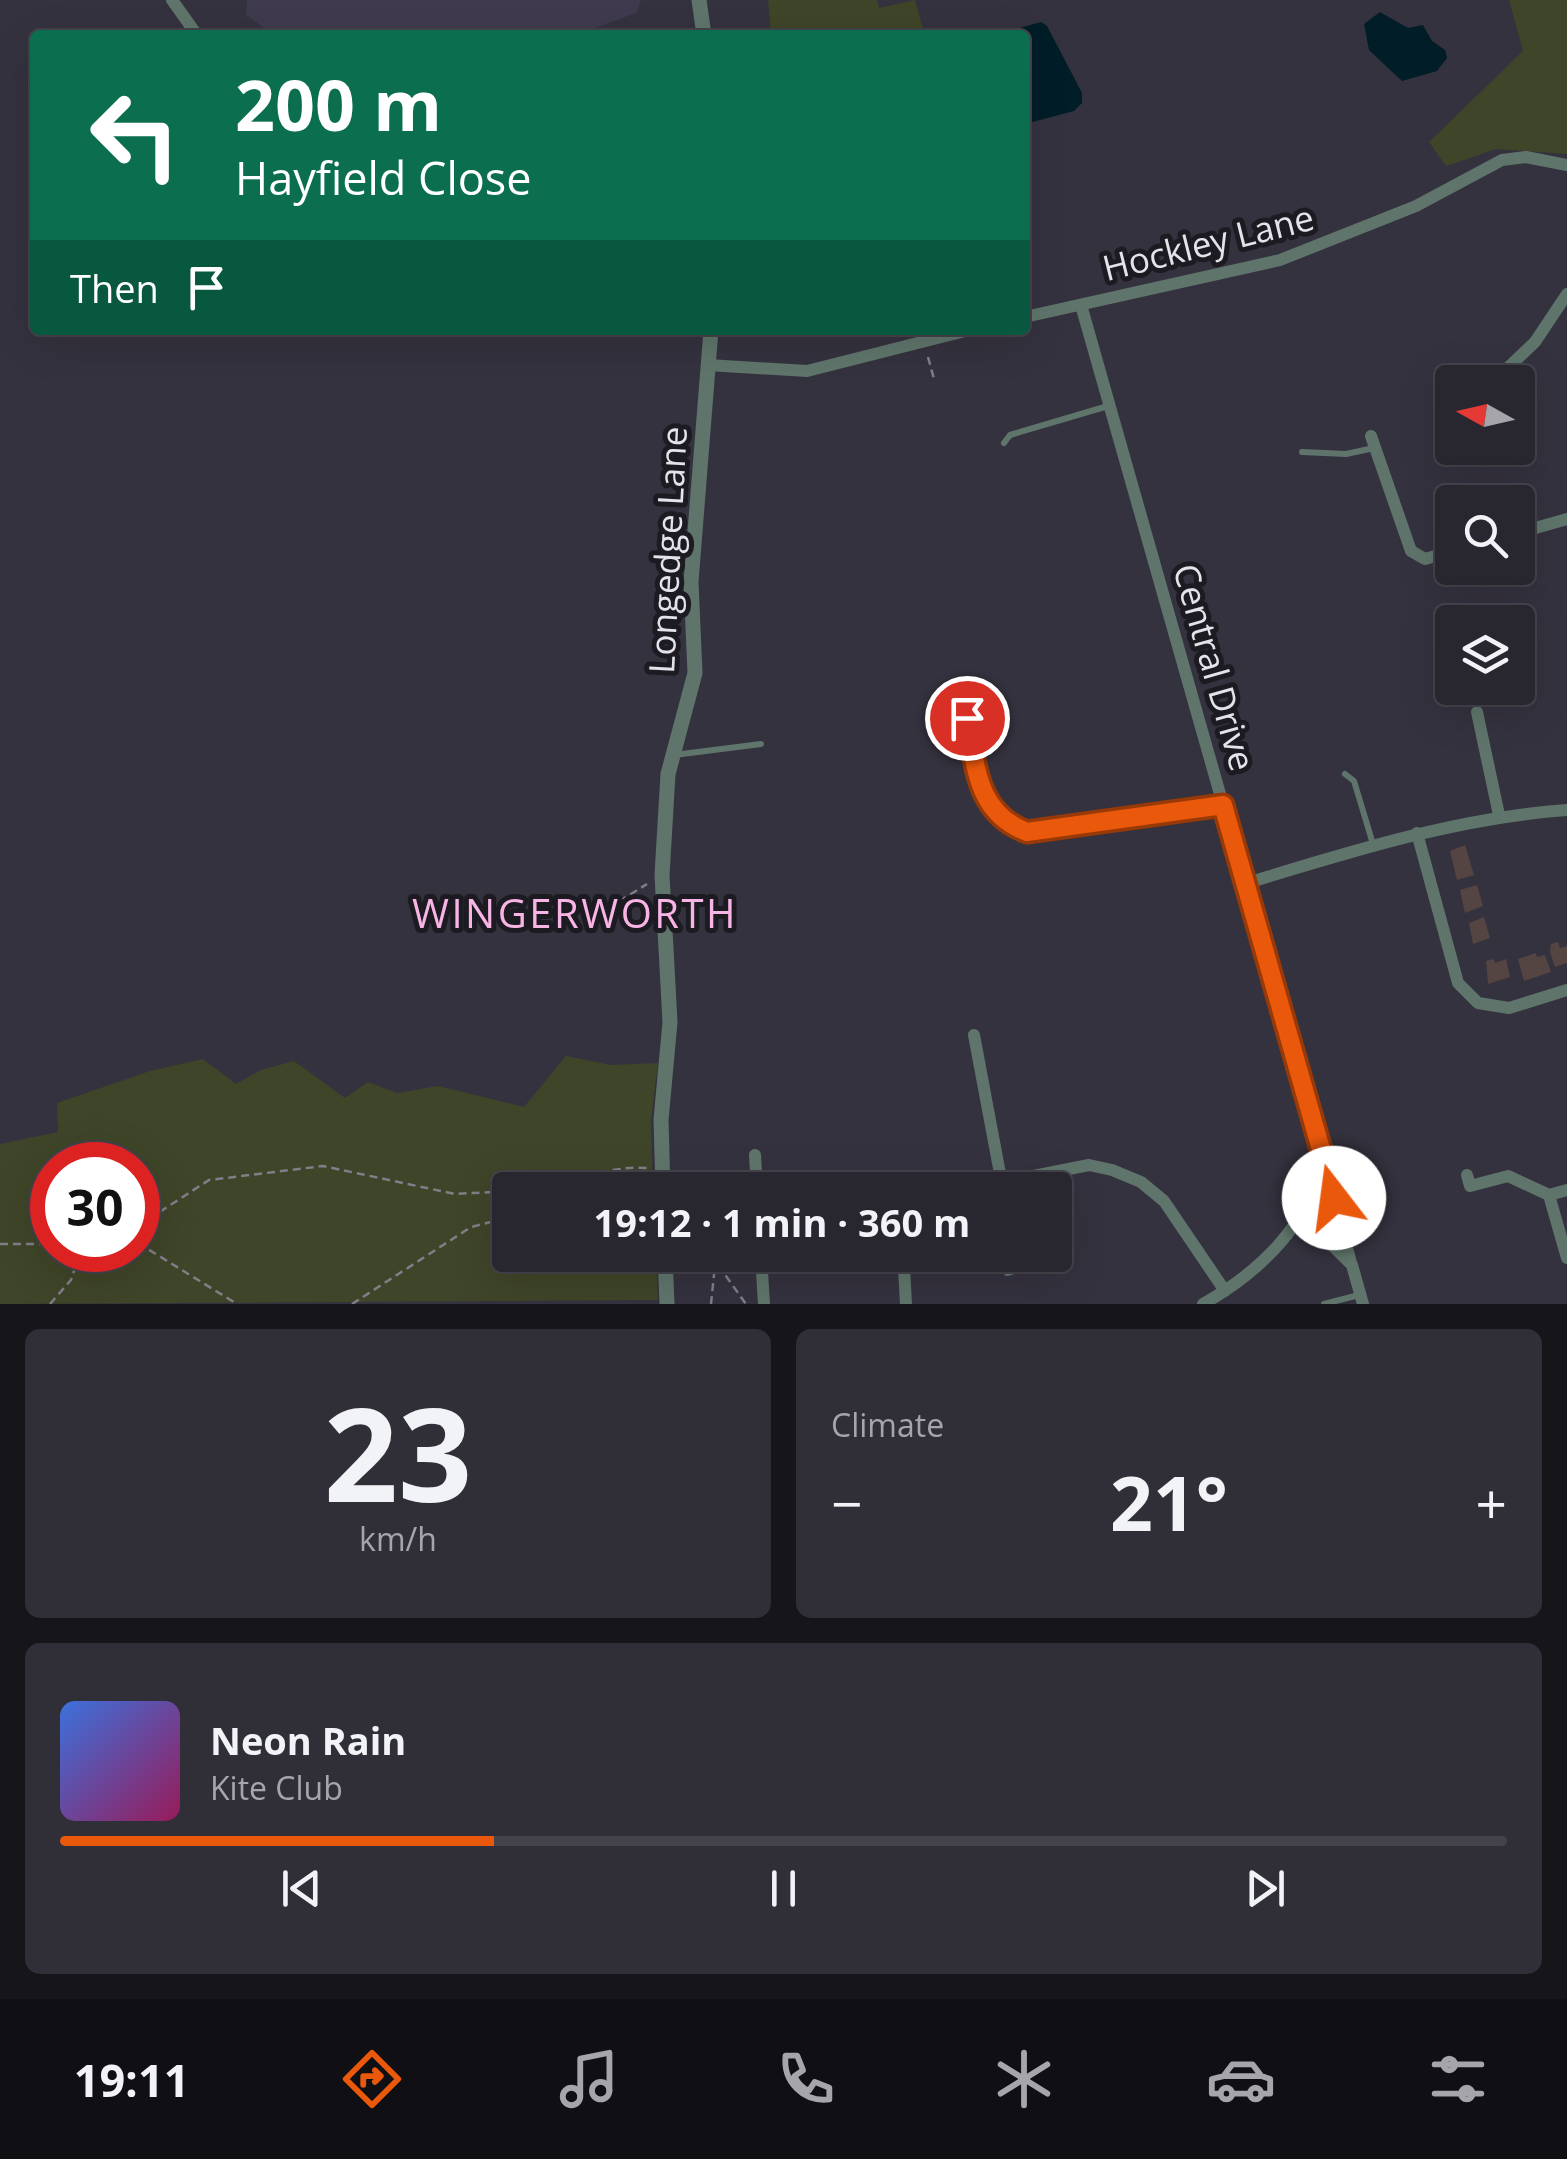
<!DOCTYPE html>
<html lang="en">
<head>
<meta charset="utf-8">
<style>
  body { margin:0; font-family:"Open Sans",sans-serif; background:#302e37; color:#f1f3f6; height:100vh; display:flex; flex-direction:column; font-size:38px; white-space:nowrap }
  * { box-sizing:border-box; margin:0 }
  p { font-size:32px; color:#a5a5aa }
  .icon { flex:none; width:55px; height:55px; fill:none; stroke:currentColor; stroke-width:2; stroke-linecap:round; stroke-linejoin:round }
  .map { position:relative; height:1304px; overflow:hidden }
  .details { display:flex; flex-direction:column; gap:25px; padding:25px; background:#16151a; flex:1 }
  .details>* { flex:none }
  .banner { position:absolute; left:30px; top:30px; width:1000px; height:305px; border-radius:10px; box-shadow:0 10px 40px #0002,0 0 0 2px #44434b; background:#0b6e4f; color:#fff; overflow:hidden }
  .needle { width:65px; rotate:278deg }
  .fabs { position:absolute; left:1435px; top:365px; display:grid; gap:20px }
  .fabs a { display:grid; place-items:center; width:100px; height:100px; border-radius:10px; background:#28262f; box-shadow:0 10px 40px #0002,0 0 0 2px #44434b; font-size:50px }
  .speed { position:absolute; left:30px; top:1142px; display:flex; gap:20px; font-size:50px; font-weight:700; text-align:center }
  .speed>* { display:grid; place-content:center; width:130px; height:130px; border-radius:50%; background:#28262f; box-shadow:0 10px 40px #0002,0 0 0 2px #44434b; line-height:1 }
  .speed .limit { border:15px solid #d22; background:#fff; color:#111 }
  .pin { position:absolute; display:grid; place-items:center; width:85px; height:85px; color:#fff; margin:-42px; border:5px solid #fff; border-radius:50%; box-shadow:0 2px 10px #0007 }
  .me { position:absolute; width:110px; margin:-55px; rotate:345deg; stroke-linejoin:round; filter:drop-shadow(0 0 8px #0008) }
  .turn { display:flex; align-items:center; gap:35px; height:210px; padding:0 40px; font-size:45px }
  .turn .icon { width:130px; height:130px; stroke-width:2.5 }
  .turn b { display:block; font-size:70px; line-height:85px }
  .then { display:flex; align-items:center; height:95px; padding:0 40px; background:#0003; gap:20px; font-size:38px }
  .big { font-size:75px; font-weight:700; line-height:1.1 }
  .details .tile { flex:1; display:flex; flex-direction:column; justify-content:center; gap:15px; min-width:0; padding:0 35px; border-radius:15px; background:#302e37 }
  .details .dial { align-items:center; gap:0 }
  .dial b { font-size:130px; line-height:1 }
  .song { display:flex; align-items:center; gap:30px }
  .cover { width:120px; height:120px; border-radius:15px; background:linear-gradient(135deg,hsl(220 70% 55%),hsl(330 70% 35%)) }
  .played { height:10px; border-radius:5px; background:linear-gradient(90deg,#ea580c 30%,#44434b 30%) }
  .keys { display:flex; justify-content:space-around; direction:ltr }
  .heat { display:flex; justify-content:space-between; align-items:center; font-size:55px; direction:ltr }
  .details .tiles { flex:1; display:grid; gap:25px; grid-template-columns:1fr 1fr }
  .tile:last-child { grid-column:span 2 }
  .trip { position:absolute; left:492px; top:1172px; width:580px; height:100px; border-radius:10px; background:#28262f; box-shadow:0 10px 40px #0002,0 0 0 2px #44434b; font-weight:700; line-height:100px; text-align:center }
  .dock { display:flex; height:160px; justify-content:space-around; align-items:center; background:#100f13; color:#a5a5aa }
  .dock .icon { width:70px; height:70px }
  .dock .on { color:#ea580c }
  .dock b { font-size:45px; color:#f1f3f6 }
  .map>svg:first-child { display:block }
  .built { fill:#3f3a4d }
  .green { fill:#3f4528; fill-rule:evenodd }
  .water { fill:#001d28 }
  .building { fill:#544442 }
  .lines { fill:none; stroke-linecap:round; stroke-linejoin:round }
  .path { stroke:#807e89; stroke-width:2.5; stroke-dasharray:8 5; stroke-linecap:butt }
  .service { stroke:#5f756b; stroke-width:6 }
  .minor { stroke:#5f756b; stroke-width:12 }
  .tertiary { stroke:#5f756b; stroke-width:15 }
  .route-casing { stroke:#983908; stroke-width:25 }
  .route { stroke:#ea580c; stroke-width:18 }
  .labels { text-anchor:middle; dominant-baseline:central; stroke-width:10; stroke-linejoin:round; paint-order:stroke }
  .street-label { font-size:35px; fill:#e4e2ea; stroke:#1c1b21 }
  .quarter-label { font-size:40px; letter-spacing:2.5px; fill:#f8b4e5; stroke:#1c1b21 }
</style>
</head>
<body>
<div class="map">
<svg width="1567" height="1304" viewBox="0 0 1567 1304">
  <rect width="100%" height="100%" fill="#35323f"/>
  <path class="built" d="M247 0H641L636 13 592 29 544 35H274L246 15Z"/>
  <path class="green" d="M768 0H877L879 8 915 0 924 33 945 29 946 35H771Z
    M1509 0H1567V154L1496 149 1446 166 1429 142 1523 51Z
    M566 1056 611 1065 658 1063 651 1120 653 1190H510V1255H656L658 1300 0 1304V1144L58 1132 57 1103 150 1071 203 1059 236 1084 261 1070 294 1061 345 1098 368 1082 397 1093 438 1086 524 1107ZM52 1165H138V1250H52Z"/>
  <path class="water" d="M1380 12 1408 28 1423 25 1432 41 1445 50 1447 58 1437 71 1402 81 1369 50 1364 24Z
    M1041 22 1047 26 1082 93V103L1074 111 1025 124V35H995Z"/>
  <path class="building" d="M1465 845 1474 875 1457 880 1450 851Z
    M1477 885 1483 906 1465 913 1460 890Z
    M1484 917 1490 938 1473 944 1469 923Z
    M1558 942 1560 948 1567 946V963L1555 967 1550 952 1551 944Z
    M1536 953 1537 957 1545 955 1551 972 1524 981 1518 959Z
    M1494 959 1495 963 1506 959 1510 977 1488 984 1486 961Z"/>
  <g class="lines">
    <path class="path" d="M928 357 934 379
      M597 915 647 884
      M596 1174 601 1190
      M680 1175 690 1190
      M524 1190C567 1185 605 1165 648 1168
      M138 1226 209 1180 323 1166 455 1194 510 1191
      M138 1243 237 1304
      M0 1244H52
      M718 1265 746 1304
      M50 1304 71 1280 81 1250
      M352 1304 471 1227 510 1217
      M711 1304 716 1255"/>
    <path class="service" d="M1004 443 1010 435 1108 406
      M1302 452 1346 454 1374 448
      M674 755 761 744
      M1345 774 1354 781 1373 844
      M1338 1207 1360 1203 1368 1210
      M1007 1273 1041 1263 1047 1255
      M1324 1304 1359 1295"/>
    <path class="minor" d="M172 0 197 35
      M1081 305 1324 1160C1308 1225 1260 1272 1203 1304
      M1025 317 1280 260 1416 206 1502 160 1526 157 1567 165
      M708 365 807 371 969 330
      M1493 382 1535 342 1567 294
      M1371 436 1411 551 1425 559 1452 551
      M1518 533 1567 519
      M962 689 984 800 1010 826 1042 832 1223 805
      M1477 712 1499 815
      M1417 833 1458 983 1478 1003 1509 1008 1567 990
      M1247 883C1353 851 1456 818 1567 810
      M974 1035 1001 1179
      M755 1155 757 1190
      M1467 1175 1470 1186 1508 1176 1549 1195 1567 1190
      M1320 1176 1334 1198 1351 1263
      M963 1190 1089 1165 1112 1170 1141 1182 1164 1201 1225 1291
      M1549 1195 1567 1258
      M1304 1218 1352 1265 1363 1304
      M761 1255 764 1304
      M906 1304 904 1268 908 1255"/>
    <path class="tertiary" d="M699 0 704 35
      M663 1190 661 1120 670 1022 662 875 668 774 695 673 691 582 711 330
      M665 1255 667 1304"/>
  </g>
  <g class="lines">
    <g class="route-casing">
      <path id="route" d="M967 718C976 766 976 813 1027 832L1223 805 1324 1160 1320 1176 1334 1198"/>
    </g>
    <use href="#route" class="route"/>
  </g>
  <g class="labels">
    <g class="street-label">
      <text transform="translate(1208 242) rotate(-14)">Hockley Lane</text>
      <text transform="translate(667 550) rotate(-87)">Longedge Lane</text>
      <text transform="translate(1215 667) rotate(74)">Central Drive</text>
    </g>
    <g class="quarter-label">
      <text x="575" y="912">WINGERWORTH</text>
    </g>
  </g>
</svg>
<div class="fabs">
<a><svg class="needle" viewBox="-14 -14 28 28"><path d="M0-13l5 13h-10z" fill="#e53935"/><path d="M0 13l5-13h-10z" fill="#a5a5aa"/></svg></a>
<a><svg class="icon" aria-label="search" viewBox="0 0 24 24"><circle cx="10" cy="10" r="6"/><path d="M15 15l6 6"/></svg></a>
<a><svg class="icon" aria-label="layers" viewBox="0 0 24 24"><path d="M12 4l9 5-9 5-9-5zM3 14l9 5 9-5"/></svg></a>
</div>
<div class="speed"><div class="limit">30</div></div>
<div class="pin" style="left:967px;top:718px;background:#d93025"><svg class="icon" aria-label="arrive" viewBox="0 0 24 24"><path d="M6 21V4h12l-3 4 3 4H6"/></svg></div>
<svg class="me" style="left:1334px;top:1198px" viewBox="-20 -20 40 40"><circle r="19" fill="#fff"/><path d="M0-13L10 11 0 6-10 11z" fill="#ea580c"/></svg>
<div class="trip">19:12 · 1 min · 360 m</div>
<div class="banner">
<div class="turn"><svg class="icon" aria-label="left" viewBox="0 0 24 24"><path d="M17 20v-9H6M10 6l-5 5 5 5"/></svg><div><b>200 m</b>Hayfield Close</div></div>
<div class="then">Then<svg class="icon" aria-label="arrive" viewBox="0 0 24 24"><path d="M6 21V4h12l-3 4 3 4H6"/></svg></div>
</div>
</div>
<section class="details">
<div class="tiles">
<div class="tile dial"><b>23</b><p>km/h</p></div>
<div class="tile"><p>Climate</p>
<div class="heat"><a>−</a><b class="big">21°</b><a>+</a></div>
</div>
<div class="tile">
<div class="song"><i class="cover"></i><div><b>Neon Rain</b><p>Kite Club</p></div></div>
<div class="played"></div>
<div class="keys"><svg class="icon" aria-label="previous" viewBox="0 0 24 24"><path d="M18 5L8 12l10 7zM5 5v14"/></svg><svg class="icon" aria-label="pause" viewBox="0 0 24 24"><path d="M8 5v14M16 5v14"/></svg><svg class="icon" aria-label="next" viewBox="0 0 24 24"><path d="M6 5l10 7-10 7zM19 5v14"/></svg></div>
</div>
</div>
</section>
<nav class="dock">
<b>19:11</b>
<svg class="icon on" aria-label="directions" viewBox="0 0 24 24"><path d="M12 3l9 9-9 9-9-9zM9 14v-3h6M13 9l2 2-2 2"/></svg>
<svg class="icon" aria-label="music" viewBox="0 0 24 24"><path d="M9 18V5l10-2v13"/><circle cx="6" cy="18" r="3"/><circle cx="16" cy="16" r="3"/></svg>
<svg class="icon" aria-label="phone" viewBox="0 0 24 24"><path d="M5 4h4l2 5-3 2q2 4 5 5l2-3 5 2v4C11 20 4 13 5 4z"/></svg>
<svg class="icon" aria-label="climate" viewBox="0 0 24 24"><path d="M12 3v18M4 7l16 10M4 17L20 7"/></svg>
<svg class="icon" aria-label="car" viewBox="0 0 24 24"><path d="M5 17H2v-5l4-1 3-4h7l3 4 3 1v5h-3M9 17h6M6 11h13"/><circle cx="7" cy="17" r="2"/><circle cx="17" cy="17" r="2"/></svg>
<svg class="icon" aria-label="filters" viewBox="0 0 24 24"><path d="M4 7h16M4 17h16"/><circle cx="9" cy="7" r="2"/><circle cx="15" cy="17" r="2"/></svg>
</nav>
</body>
</html>
